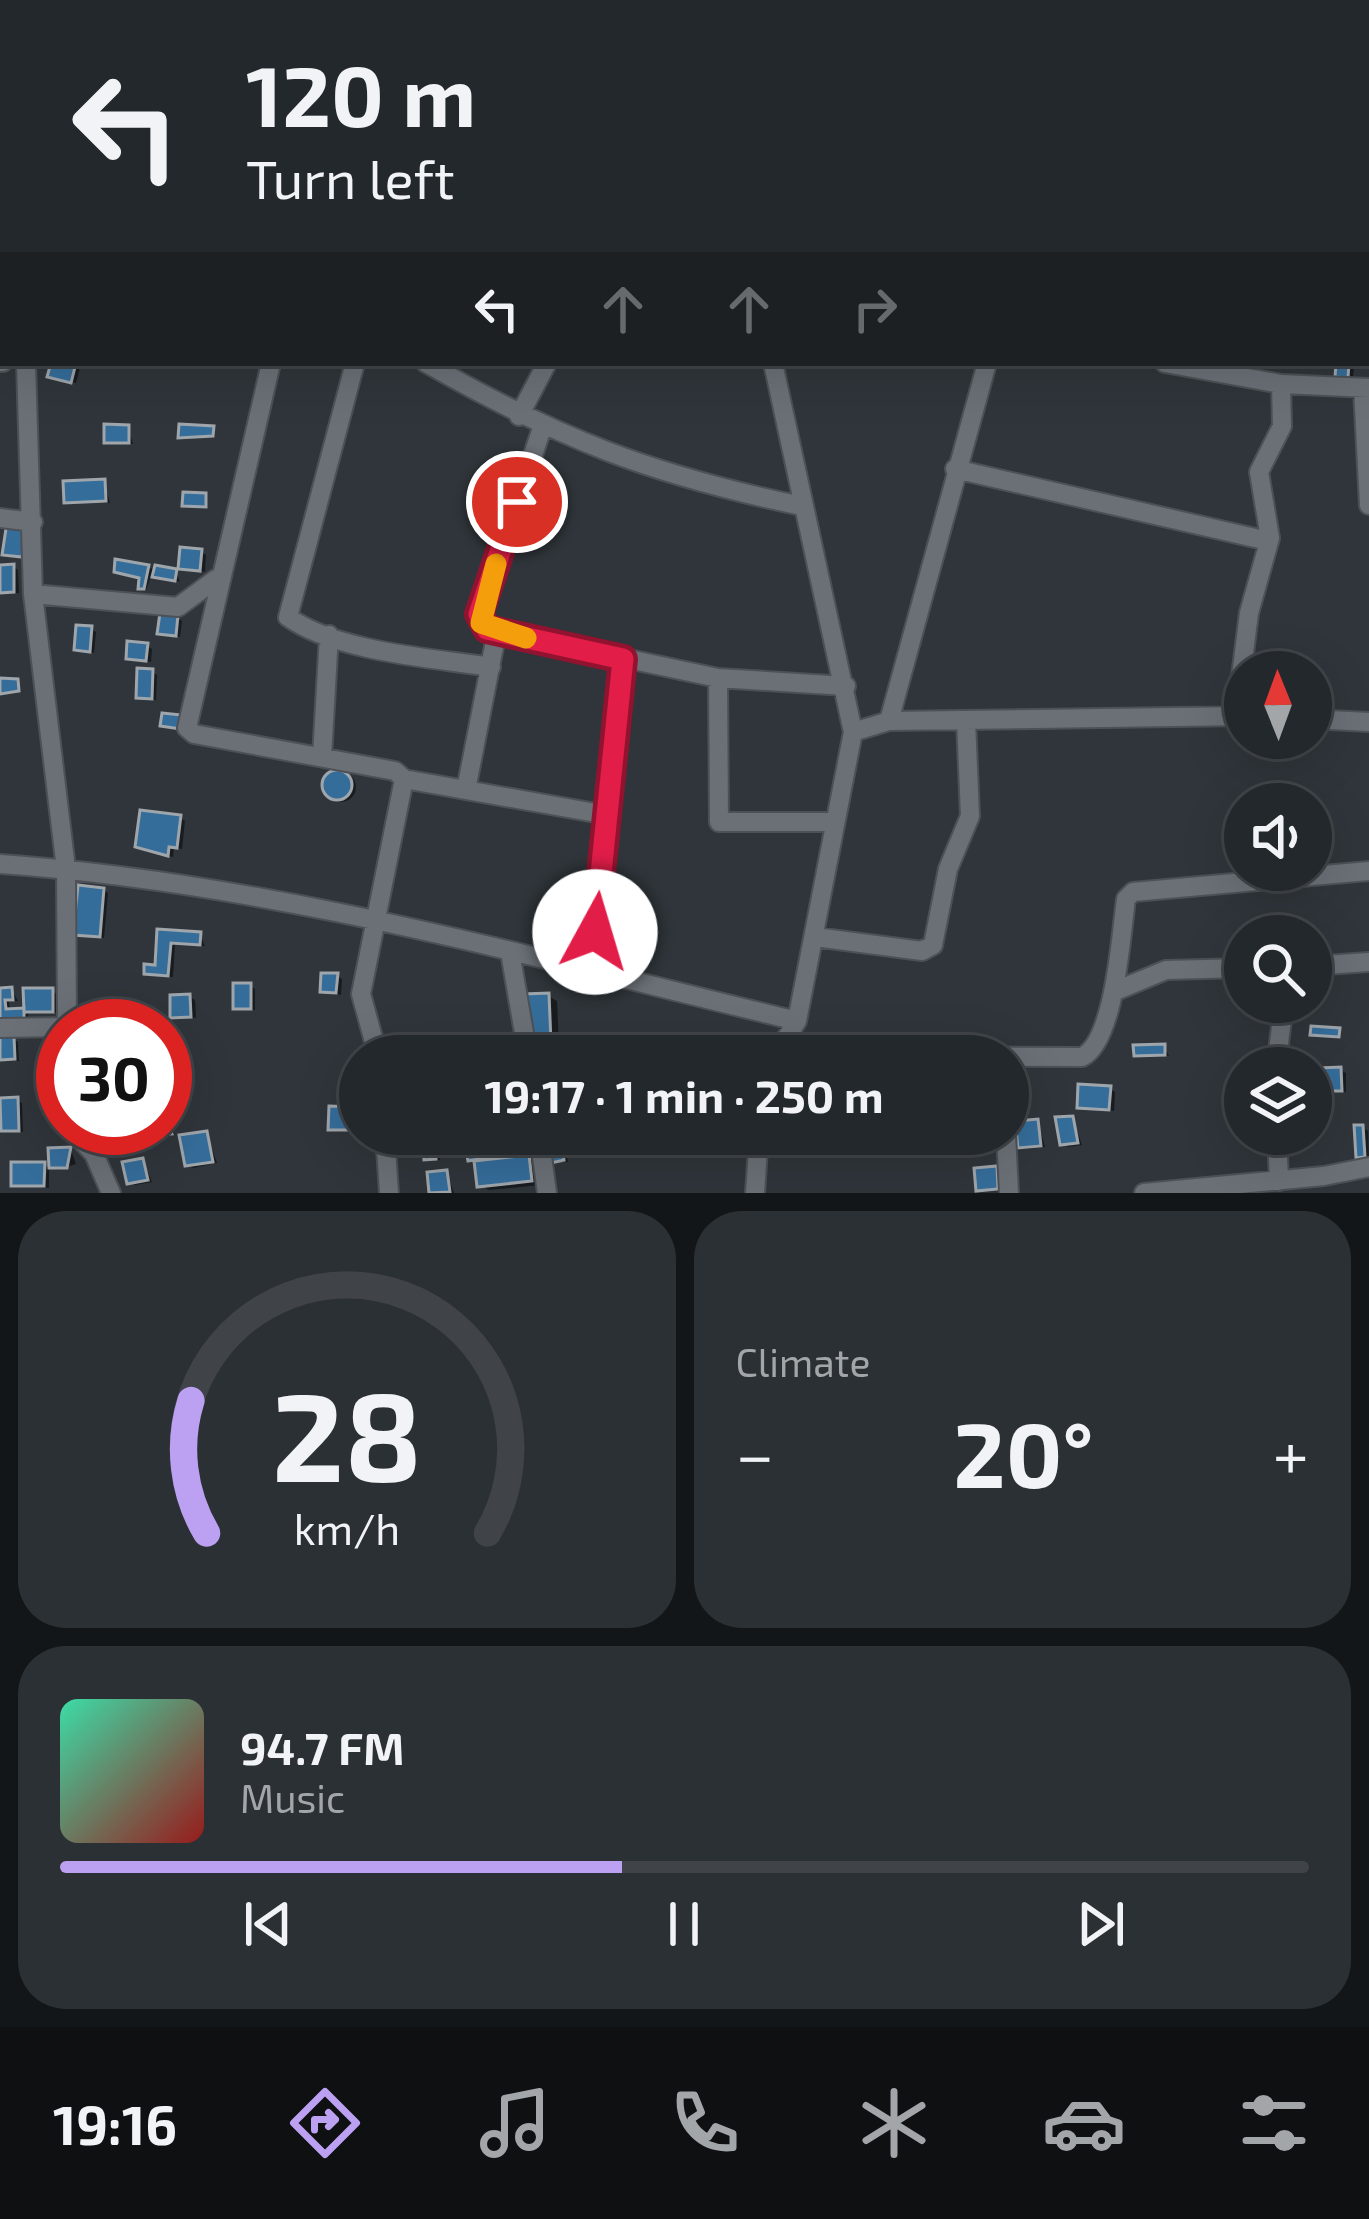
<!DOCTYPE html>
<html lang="en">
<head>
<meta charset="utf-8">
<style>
  body { margin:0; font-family:"Exo 2",sans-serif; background:#2b3034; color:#f1f3f6; height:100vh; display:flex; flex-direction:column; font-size:45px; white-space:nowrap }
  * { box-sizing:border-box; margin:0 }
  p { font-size:39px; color:#a3a6a9 }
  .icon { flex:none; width:66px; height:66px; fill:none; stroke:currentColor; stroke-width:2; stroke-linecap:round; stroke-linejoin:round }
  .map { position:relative; height:1193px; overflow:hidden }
  .side { display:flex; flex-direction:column; gap:18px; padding:18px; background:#131618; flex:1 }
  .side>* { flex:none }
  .banner { position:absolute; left:0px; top:0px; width:1371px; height:366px; box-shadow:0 12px 48px #0002,0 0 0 3px #404448; background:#23282c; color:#f1f3f6; overflow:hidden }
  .needle { width:78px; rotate:359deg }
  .fabs { position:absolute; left:1224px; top:651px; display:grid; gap:24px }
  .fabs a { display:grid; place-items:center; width:108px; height:108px; border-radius:50%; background:#23282c; box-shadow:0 12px 48px #0002,0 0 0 3px #404448; font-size:60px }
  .speed { position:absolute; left:36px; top:999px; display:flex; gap:24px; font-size:60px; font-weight:700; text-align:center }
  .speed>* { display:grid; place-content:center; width:156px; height:156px; border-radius:50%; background:#23282c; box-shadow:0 12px 48px #0002,0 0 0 3px #404448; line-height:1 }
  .speed .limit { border:18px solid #d22; background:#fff; color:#111 }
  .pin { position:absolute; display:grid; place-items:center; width:102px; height:102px; color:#fff; margin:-51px; border:6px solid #fff; border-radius:50%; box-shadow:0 3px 12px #0007 }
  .me { position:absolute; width:132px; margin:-66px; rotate:6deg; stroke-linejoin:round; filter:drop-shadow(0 0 9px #0008) }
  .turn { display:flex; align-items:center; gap:42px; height:252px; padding:0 48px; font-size:54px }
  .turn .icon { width:156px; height:156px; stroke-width:2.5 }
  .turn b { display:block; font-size:84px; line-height:102px }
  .lanes { display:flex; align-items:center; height:114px; padding:0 48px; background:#0003; justify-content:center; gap:60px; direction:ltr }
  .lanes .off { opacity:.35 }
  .big { font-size:90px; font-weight:700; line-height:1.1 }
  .side .widget { flex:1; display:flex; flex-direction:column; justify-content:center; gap:18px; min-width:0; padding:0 42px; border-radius:48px; background:#2b3034 }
  .side .dial { align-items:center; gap:0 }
  .dial svg { height:312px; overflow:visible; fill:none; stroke:#404448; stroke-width:7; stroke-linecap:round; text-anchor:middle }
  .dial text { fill:#f1f3f6; stroke:none }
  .song { display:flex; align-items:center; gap:36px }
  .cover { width:144px; height:144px; border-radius:18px; background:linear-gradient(135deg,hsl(160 70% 55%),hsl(0 70% 35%)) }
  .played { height:12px; border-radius:6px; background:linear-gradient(90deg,#bca0f2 45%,#404448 45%) }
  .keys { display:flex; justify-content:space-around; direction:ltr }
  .heat { display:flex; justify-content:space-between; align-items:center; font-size:66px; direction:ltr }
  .side .tiles { flex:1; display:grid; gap:18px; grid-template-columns:1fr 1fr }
  .widget:last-child { grid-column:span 2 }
  .trip { position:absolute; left:339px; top:1035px; width:690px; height:120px; border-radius:60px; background:#23282c; box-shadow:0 12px 48px #0002,0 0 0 3px #404448; font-weight:700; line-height:120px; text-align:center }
  .tabs { display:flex; height:192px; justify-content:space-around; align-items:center; background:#0e1012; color:#a3a6a9 }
  .tabs .icon { width:84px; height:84px }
  .tabs .selected { color:#bca0f2 }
  .tabs b { font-size:54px; color:#f1f3f6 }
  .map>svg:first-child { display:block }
  .shadow { fill:#0007 }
  .building { fill:#356d9a; stroke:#9ea5ab; stroke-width:3 }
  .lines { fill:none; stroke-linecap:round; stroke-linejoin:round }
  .minor-casing { stroke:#4d5156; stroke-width:22 }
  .minor { stroke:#6a7076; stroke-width:18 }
  .rail { stroke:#aaaeb1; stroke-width:4.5; stroke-dasharray:18 9; stroke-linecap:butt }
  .route-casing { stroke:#92132f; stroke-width:30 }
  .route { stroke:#e11d48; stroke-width:21 }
  .slow { stroke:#f59e0b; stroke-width:21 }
</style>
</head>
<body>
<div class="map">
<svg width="1369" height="1193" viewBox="0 0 1369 1193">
  <rect width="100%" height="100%" fill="#2f353a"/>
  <path class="shadow" d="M54 363 80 368 76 383 56 378Z
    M1339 363H1354L1353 379 1338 375Z
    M128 428 133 444 107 441Z
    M104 482 110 503 67 502Z
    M201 552 206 555 205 572 182 567Z
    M13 567 18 570 19 593 2 594 0 568Z
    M148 568 176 572 180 582 152 573 146 590 141 587Z
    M177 618 182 621 180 637 160 632Z
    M91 629 96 632 94 653 82 652 77 649Z
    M147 646 152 649 151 662 129 657Z
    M152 672 157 675 156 700 145 699 139 696Z
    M326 787a15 15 0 1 1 30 0a15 15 0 1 1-30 0Z
    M180 818 185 821 182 849 174 848 173 857 144 849Z
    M103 890 108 893 104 938 82 936 77 933Z
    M160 932 200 935 205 946 175 944 173 977 152 976 147 973 158 968Z
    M337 976 342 979 341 995 323 991Z
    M250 986 255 989V1010H242L236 1007Z
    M12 990 18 1001 9 1002 10 1012 27 1014 26 991H52L57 994 58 1013 28 1009V1022L0 1024V991Z
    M548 996 557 1001 559 1046 538 1047 530 1042Z
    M190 997 195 1000 196 1018 173 1016Z
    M13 1039 18 1042 19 1061H0V1040Z
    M1164 1047 1169 1056 1137 1055Z
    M1340 1070 1346 1073V1092L1323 1089Z
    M1110 1089 1115 1092 1114 1111 1080 1107Z
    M17 1100 22 1103 23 1132H9L4 1129Z
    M353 1110 358 1113V1132L331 1128Z
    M165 1115 175 1135 145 1134 144 1128H165Z
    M1073 1119 1082 1145 1068 1147 1063 1144Z
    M1038 1122 1045 1147 1026 1149 1021 1146Z
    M91 1128H109L110 1132 98 1136Z
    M1363 1128 1368 1131 1369 1159 1359 1156Z
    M207 1134 217 1163 193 1168 188 1165Z
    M466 1134H535L542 1153 526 1157 538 1164 540 1185 489 1190 480 1185Z
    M549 1134H564L568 1162 554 1161Z
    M434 1137 439 1140 440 1160 427 1158Z
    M51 1150H71L76 1164 57 1170Z
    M143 1161 152 1182 135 1185 129 1182Z
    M44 1165 49 1168V1188L14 1184Z
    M447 1173 454 1193H432Z"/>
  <path class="building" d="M51 363H76L71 383 47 377Z
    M1336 363H1349L1348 378 1335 377Z
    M104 424 129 425V443H104Z
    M179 424 214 426 213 436 178 438Z
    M105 479 106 501 64 503 63 481Z
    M183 492 206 493V507L182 506Z
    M7 522 27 525 22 557 2 555Z
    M180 547 202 549 200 571 178 569Z
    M115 559 149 565 144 589H138L139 578 114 572Z
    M14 564V592L0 593V565Z
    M155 565 177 569 175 581 152 577Z
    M160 613 178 615 176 636 157 634Z
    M76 625 92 626 90 652 74 650Z
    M127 641 148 643 146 661 126 659Z
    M137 668 153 669 152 699 136 698Z
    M0 678 18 679 19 691 0 694Z
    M162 713 182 715 181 729 160 726Z
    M322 785a15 15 0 1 1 30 0a15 15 0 1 1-30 0Z
    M140 810 181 815 177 848 169 847 168 856 135 847Z
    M78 885 104 888 100 937 73 935Z
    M157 929 201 932 200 945 171 943 168 976 144 974V964L155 965Z
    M321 973H338L336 993 320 992Z
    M233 983H251V1009H233Z
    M12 987 13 1000H5L6 1009 24 1008V1021L0 1022V988Z
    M23 988H53V1012H24Z
    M549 993 551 1043 527 1044 524 994Z
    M190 994 191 1017 170 1018V995Z
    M1311 1026 1340 1028 1339 1037 1310 1035Z
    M14 1036 15 1059 0 1060V1037Z
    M1165 1044V1055L1134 1056 1133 1045Z
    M517 1046 518 1056H452V1054Z
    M1341 1067 1342 1091H1320L1319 1068Z
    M1078 1084 1111 1086 1109 1110 1077 1108Z
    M18 1097 19 1131H1L0 1098Z
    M329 1106 354 1107 353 1130H328Z
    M165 1112 172 1134 142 1136 141 1128H165Z
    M1073 1116 1078 1143 1060 1145 1055 1117Z
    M1038 1119 1041 1146 1018 1148 1015 1121Z
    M1354 1125H1363L1365 1157 1356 1158Z
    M207 1131 213 1162 185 1166 179 1135Z
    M435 1134 436 1159 424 1160 423 1135Z
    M463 1134H532L465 1146Z
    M532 1134 534 1149 468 1161 465 1146Z
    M546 1134H560L564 1160 551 1163Z
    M71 1147 67 1168H49L48 1148Z
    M529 1155 532 1181 477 1187 474 1161Z
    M143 1158 148 1180 127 1184 122 1162Z
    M11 1162H45L44 1186H11Z
    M997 1166 998 1189 976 1191 974 1168Z
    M447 1170 450 1192 429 1193 427 1172Z"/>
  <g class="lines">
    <g class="minor-casing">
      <path id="minor" d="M696 0 697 3
        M1085 0V3
        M128 3V0
        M271 3V0
        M313 3 343 0
        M772 3V0
        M1270 3V0
        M1368 140H1369
        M0 197H3
        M1368 217H1369
        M0 362H3
        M26 363 33 594 66 869 67 1026
        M271 363 187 728 194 734 395 771 404 779 607 815
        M355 363 288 617C337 652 432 658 491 667
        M426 363C559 439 652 475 802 506
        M773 363 853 732 797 1021 775 1056
        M1165 363 1281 384 1369 388
        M1363 388 1369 505
        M519 416 547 363
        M542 428 480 614 487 629 718 678 846 686
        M955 469 1268 541
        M0 518 33 522
        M33 594 178 607 216 579
        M718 678 719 822H834
        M1236 716 1249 613 1270 538 1259 472 1282 426 1281 384
        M1311 719 1369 722
        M889 721 987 363
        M853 732 889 721 1245 716
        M322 757 329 635
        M466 790 497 631
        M0 864C271 883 535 958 797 1021
        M815 937 922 951 933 945 948 869 970 816 966 720
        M510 952 528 1056
        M1311 966 1369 962
        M591 971 623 659
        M1113 992 1166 970 1245 968
        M0 1028 63 1027
        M378 1056 361 994 404 779
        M775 1056 1082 1057C1115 1041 1121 934 1126 899L1133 892 1369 871
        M1276 1068 1284 1002
        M70 1128 94 1154 111 1193
        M385 1134 389 1193
        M539 1134 547 1193
        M1006 1134 1009 1193
        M1277 1134 1279 1181
        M755 1193 759 1134
        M1144 1193 1324 1176 1369 1167"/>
    </g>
    <use href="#minor" class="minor"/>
    <path class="rail" d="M550 3 552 0
      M0 166H3"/>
  </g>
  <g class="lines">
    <g class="route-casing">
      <path id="route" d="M517 502 479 614 487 629 623 659 595 932"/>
    </g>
    <use href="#route" class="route"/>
    <path class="slow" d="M496 564 481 623 526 638"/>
  </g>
</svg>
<div class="fabs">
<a><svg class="needle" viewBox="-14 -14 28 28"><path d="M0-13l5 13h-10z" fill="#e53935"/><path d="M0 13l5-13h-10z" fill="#a3a6a9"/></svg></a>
<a><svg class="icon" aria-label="sound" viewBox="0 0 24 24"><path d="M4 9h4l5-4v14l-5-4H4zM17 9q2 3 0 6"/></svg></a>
<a><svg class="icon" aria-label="search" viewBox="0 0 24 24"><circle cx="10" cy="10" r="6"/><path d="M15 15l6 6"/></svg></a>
<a><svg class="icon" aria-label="layers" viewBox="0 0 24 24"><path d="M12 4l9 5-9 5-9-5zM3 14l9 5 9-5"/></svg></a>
</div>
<div class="speed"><div class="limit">30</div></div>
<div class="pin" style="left:517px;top:502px;background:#d93025"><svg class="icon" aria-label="arrive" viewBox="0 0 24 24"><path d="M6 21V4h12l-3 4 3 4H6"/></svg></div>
<svg class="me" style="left:595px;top:932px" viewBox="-20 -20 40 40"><circle r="19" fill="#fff"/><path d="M0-13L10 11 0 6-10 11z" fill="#e11d48"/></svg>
<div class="trip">19:17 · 1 min · 250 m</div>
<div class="banner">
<div class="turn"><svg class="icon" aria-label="left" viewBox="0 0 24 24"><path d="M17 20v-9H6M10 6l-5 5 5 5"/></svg><div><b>120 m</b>Turn left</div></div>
<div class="lanes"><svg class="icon" aria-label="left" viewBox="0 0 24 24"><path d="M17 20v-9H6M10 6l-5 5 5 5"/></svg><svg class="icon off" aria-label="ahead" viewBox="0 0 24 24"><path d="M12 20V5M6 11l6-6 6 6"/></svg><svg class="icon off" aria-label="ahead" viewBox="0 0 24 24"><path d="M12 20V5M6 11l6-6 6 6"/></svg><svg class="icon off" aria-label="right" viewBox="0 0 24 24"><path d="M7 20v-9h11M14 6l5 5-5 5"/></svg></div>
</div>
</div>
<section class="side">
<div class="tiles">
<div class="widget dial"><svg viewBox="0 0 100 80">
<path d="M14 69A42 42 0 1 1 86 69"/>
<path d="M14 69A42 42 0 0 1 10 35" stroke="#bca0f2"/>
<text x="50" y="56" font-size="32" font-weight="700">28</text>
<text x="50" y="72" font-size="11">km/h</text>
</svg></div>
<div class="widget"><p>Climate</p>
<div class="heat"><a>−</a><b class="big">20°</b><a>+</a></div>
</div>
<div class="widget">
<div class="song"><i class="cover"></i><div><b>94.7 FM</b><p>Music</p></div></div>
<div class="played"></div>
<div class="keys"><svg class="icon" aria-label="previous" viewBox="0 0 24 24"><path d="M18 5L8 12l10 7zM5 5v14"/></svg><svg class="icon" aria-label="pause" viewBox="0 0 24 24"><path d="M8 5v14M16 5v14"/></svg><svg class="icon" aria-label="next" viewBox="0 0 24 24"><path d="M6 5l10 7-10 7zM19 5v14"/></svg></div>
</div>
</div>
</section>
<nav class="tabs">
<b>19:16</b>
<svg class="icon selected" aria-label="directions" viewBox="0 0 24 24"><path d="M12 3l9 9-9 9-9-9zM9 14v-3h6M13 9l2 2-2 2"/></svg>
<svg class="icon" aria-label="music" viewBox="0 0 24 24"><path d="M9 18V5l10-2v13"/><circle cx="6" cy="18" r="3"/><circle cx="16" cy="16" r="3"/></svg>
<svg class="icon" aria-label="phone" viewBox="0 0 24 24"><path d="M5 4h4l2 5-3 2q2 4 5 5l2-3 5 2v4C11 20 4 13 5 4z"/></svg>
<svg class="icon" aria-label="climate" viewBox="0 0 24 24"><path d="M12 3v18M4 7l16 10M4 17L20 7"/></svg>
<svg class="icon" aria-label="car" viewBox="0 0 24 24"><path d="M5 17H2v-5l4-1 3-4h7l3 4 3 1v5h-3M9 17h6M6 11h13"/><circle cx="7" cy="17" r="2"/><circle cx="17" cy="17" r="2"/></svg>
<svg class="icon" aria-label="filters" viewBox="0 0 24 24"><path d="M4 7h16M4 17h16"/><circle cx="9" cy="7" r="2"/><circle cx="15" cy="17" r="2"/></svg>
</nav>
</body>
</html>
